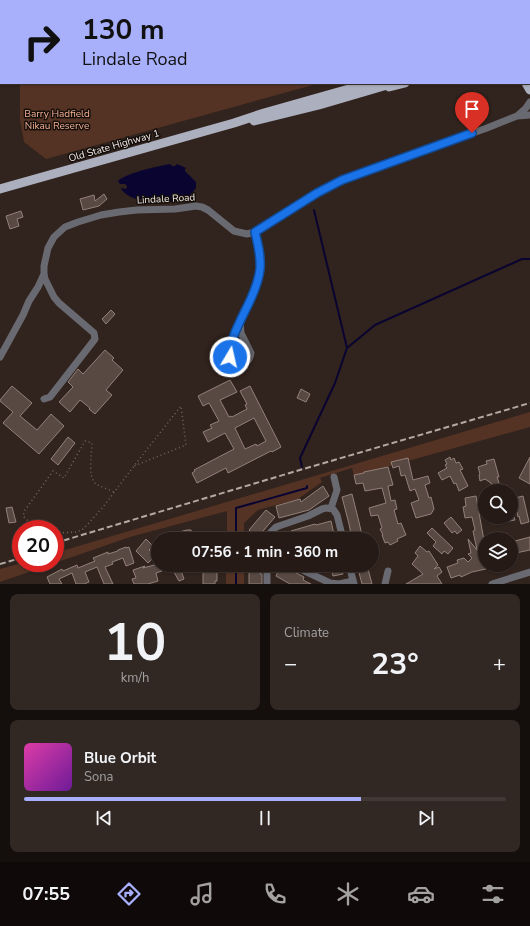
<!DOCTYPE html>
<html lang="en">
<head>
<meta charset="utf-8">
<style>
  body { margin:0; font-family:"Nunito Sans",sans-serif; background:#312723; color:#f1f3f6; height:100vh; display:flex; flex-direction:column; font-size:15px; white-space:nowrap }
  * { box-sizing:border-box; margin:0 }
  p { font-size:13px; color:#a3a1a1 }
  .icon { flex:none; width:22px; height:22px; fill:none; stroke:currentColor; stroke-width:2; stroke-linecap:round; stroke-linejoin:round }
  .map { position:relative; height:584px; overflow:hidden }
  .sheet { display:flex; flex-direction:column; gap:10px; padding:10px; background:#140e0c; flex:1 }
  .sheet>* { flex:none }
  .top-card { position:absolute; left:0px; top:0px; width:530px; height:84px; box-shadow:0 1px 3px #0004,0 0 0 1px #423835; background:#a8b0fc; color:#111; overflow:hidden }
  .controls { position:absolute; left:478px; top:484px; display:grid; gap:8px }
  .controls a { display:grid; place-items:center; width:40px; height:40px; border-radius:50%; background:#251a16; box-shadow:0 1px 3px #0004,0 0 0 1px #423835; font-size:20px }
  .speed { position:absolute; left:12px; top:520px; display:flex; gap:8px; font-size:20px; font-weight:700; text-align:center }
  .speed>* { display:grid; place-content:center; width:52px; height:52px; border-radius:50%; background:#251a16; box-shadow:0 1px 3px #0004,0 0 0 1px #423835; line-height:1 }
  .speed .limit { border:6px solid #d22; background:#fff; color:#111 }
  .pin { position:absolute; display:grid; place-items:center; width:34px; height:34px; color:#fff; margin:-41px -17px; border-radius:50% 50% 50% 0; rotate:-45deg; box-shadow:0 0 4px #0007 }
  .pin .icon { rotate:45deg }
  .me { position:absolute; width:44px; margin:-22px; rotate:9deg; stroke-linejoin:round; filter:drop-shadow(0 0 3px #0008) }
  .turn { display:flex; align-items:center; gap:14px; height:84px; padding:0 16px; font-size:18px }
  .turn .icon { width:52px; height:52px; stroke-width:2.5 }
  .turn b { display:block; font-size:28px; line-height:34px }
  .big { font-size:30px; font-weight:700; line-height:1.1 }
  .sheet .tile { flex:1; display:flex; flex-direction:column; justify-content:center; gap:6px; min-width:0; padding:0 14px; border-radius:8px; background:#312723 }
  .sheet .dial { align-items:center; gap:0 }
  .dial b { font-size:52px; line-height:1 }
  .song { display:flex; align-items:center; gap:12px }
  .cover { width:48px; height:48px; border-radius:6px; background:linear-gradient(135deg,hsl(320 70% 55%),hsl(280 70% 35%)) }
  .played { height:4px; border-radius:2px; background:linear-gradient(90deg,#a8b0fc 70%,#423835 70%) }
  .keys { display:flex; justify-content:space-around; direction:ltr }
  .heat { display:flex; justify-content:space-between; align-items:center; font-size:22px; direction:ltr }
  .sheet .tiles { flex:1; display:grid; gap:10px; grid-template-columns:1fr 1fr }
  .tile:last-child { grid-column:span 2 }
  .trip { position:absolute; left:151px; top:532px; width:228px; height:40px; border-radius:20px; background:#251a16; box-shadow:0 1px 3px #0004,0 0 0 1px #423835; font-weight:700; line-height:40px; text-align:center }
  .dock { display:flex; height:64px; justify-content:space-around; align-items:center; background:#0f0a09; color:#a3a1a1 }
  .dock .icon { width:28px; height:28px }
  .dock .on { color:#a8b0fc }
  .dock b { font-size:18px; color:#f1f3f6 }
  .map>svg:first-child { display:block }
  .green { fill:#553324 }
  .water { fill:#0a0431 }
  .lines { fill:none; stroke-linecap:round; stroke-linejoin:round }
  .stream { stroke:#0a0431; stroke-width:2 }
  .building { fill:#584943; stroke:#92817a; fill-rule:evenodd }
  .path { stroke:#726660; stroke-width:1.5; stroke-dasharray:1 3; stroke-linecap:butt }
  .minor { stroke:#696a71; stroke-width:7 }
  .major { stroke:#acafbd; stroke-width:9 }
  .rail { stroke:#b3a8a3; stroke-width:2; stroke-dasharray:6 3; stroke-linecap:butt }
  .route-casing { stroke:#114b97; stroke-width:10 }
  .route { stroke:#1a73e8; stroke-width:7 }
  .labels { text-anchor:middle; dominant-baseline:central; stroke-width:3; stroke-linejoin:round; paint-order:stroke }
  .park-label { font-size:10px; fill:#f5b092; stroke:#140e0b }
  .street-label { font-size:10px; fill:#f4ebe7; stroke:#140e0b }
</style>
</head>
<body>
<div class="map">
<svg width="530" height="584" viewBox="0 0 530 584">
  <rect width="100%" height="100%" fill="#31231d"/>
  <path class="green" d="M108 0H468L467 1H107Z
    M20 83H320L46 159 24 142 20 120Z
    M530 412V427L354 476 352 468 320 478 322 482 298 499 258 510 244 523V539H227V511L130 537 0 582V569L22 563H55V553Z
    M226 565H244V584H226Z"/>
  <path class="water" d="M170 164 172 166H175L177 164 186 168 185 169V171L196 182V188C183 207 162 202 142 199 133 200 126 195 121 189L122 188 125 189 127 188V186L125 184H120L118 181C126 173 158 166 170 164Z"/>
  <g class="lines">
    <path class="stream" d="M314 210 347 348
      M302 467 300 458 335 383 347 348 375 325 522 259H530
      M236 539V508L307 488V486
      M236 584V565"/>
  </g>
  <path class="building" d="M104 194 107 199 99 206 83 210 80 199 94 195 95 201Z
    M21 211 23 217 17 219 19 226 10 229 6 216Z
    M111 310 115 314 106 324 102 319Z
    M105 350 114 358 112 360 123 370 106 390 112 395 95 414 89 409 90 408 80 400 70 412 59 402 73 387 68 382 78 369 83 374Z
    M230 380 237 392 220 400 229 417 231 416 232 417 247 409 245 405 247 404 240 391 250 386 281 447 272 452 271 451 228 473 226 468 197 483 192 473 195 471 194 470 234 449 225 433 208 442 203 432 212 428 210 425 219 421 209 403 203 406 198 396ZM254 418 266 441 257 446 256 444 245 449 235 428Z
    M12 386 32 403 20 416 37 430 51 414 64 426 39 454 3 423 13 412 0 401V400Z
    M301 389 310 394 306 402 297 398Z
    M68 437 75 443 58 465 51 459Z
    M450 457 451 460 454 458 456 463 459 462 463 469 460 470 468 486 459 491 456 483 454 484 450 476 442 480 438 473 447 468 445 465 447 464 445 460Z
    M530 457V484L519 478Z
    M408 458 413 480 428 476 430 483 425 485 429 498 431 497 434 509 431 514 416 518 411 503 419 500 415 489 410 491 405 475 401 476 399 466 393 468 391 462Z
    M494 459 499 477H497L500 486 492 489 491 483 485 479 480 481 479 475 480 474 478 467 487 464 486 461Z
    M388 467 393 485 388 486 391 501 395 500 397 509 394 510 398 524 401 523 406 535 397 539 398 541 390 545 388 542 385 543 382 535H383L380 529 382 528 378 515 371 516 369 508 386 503 382 488 365 491 363 483 356 484 354 475 364 473V472Z
    M323 486 329 496 309 510 279 518 276 506 300 499 301 502Z
    M352 494 358 518 363 539H352L349 524 342 497Z
    M476 496 485 546V556L482 557 486 569 472 572 461 577 460 575 451 578 447 567 458 563 457 560 464 558 468 562 472 558 468 554 471 553 468 539 477 550 473 531 475 530 472 517 465 518 463 507 466 506 465 498Z
    M523 496 529 522 521 524 519 516 518 517 517 512 511 513V499Z
    M12 507 16 522 9 523 6 508Z
    M266 510 275 517 258 537 249 530Z
    M451 517 462 530 457 534 455 531 452 533 444 523Z
    M492 517H514L515 520 493 524Z
    M331 521 335 539H325L324 534 307 539H273L275 535 291 533V531L315 524 316 525Z
    M432 528 453 548 448 554 444 551 442 554 433 546 436 542 427 533Z
    M187 530H191L193 537 189 538V539H181L179 532Z
    M530 537V550L511 554V542Z
    M146 539 153 546 149 550 155 556 148 563 136 551Z
    M420 546 427 552 429 551 438 565 434 569 439 567 442 572 437 576 442 584H406L423 574 412 564 418 556 415 553Z
    M126 547V548L129 547 134 563 126 566 123 558 112 562 113 564 105 567 113 584H104L97 567 85 572 89 582 84 584H76L72 573 59 579 62 584H50L47 577 62 569 63 571 77 565 78 568 95 561 93 558 108 552V554L118 551V550Z
    M158 564V565H160L162 571 156 573 158 581 148 584H134L132 579 136 578 133 570 145 566 143 568Z
    M170 565H179L184 579 179 581Z
    M203 565H217V581H215V584H203Z
    M281 565 304 577 303 580 311 584H290L276 576Z
    M330 565H340L343 574 333 576Z
    M357 565H367L372 584H362Z
    M249 568H260V574H262V584H249Z"/>
  <g class="lines">
    <path class="path" d="M379 0V1
      M432 0 433 1
      M21 532 20 530 21 527 28 523 27 520 23 516 25 510 53 471 64 478 85 441 92 443C92 453 87 477 96 484 101 487 108 489 114 492
      M55 533 77 532 83 529 88 524 103 507 134 466 181 406 186 445 134 466"/>
    <path class="minor" d="M485 0V1
      M529 9H530
      M529 16 530 15
      M517 116 526 108 530 102
      M240 321 241 333 251 353C249 369 229 367 229 351 230 343 234 335 237 328 245 309 258 289 260 268 261 256 258 244 255 232
      M0 357 23 315 29 301 38 287 44 274
      M44 399 50 397 95 339 94 333 59 303 54 297 45 279 44 274V266L48 248 54 237 65 227 78 222 101 215 119 212 137 210 175 209 196 206 202 207 208 210 234 231 247 234 255 232 317 193 342 179 487 128 517 116 530 115
      M331 508 337 490 334 477
      M268 539 271 532 276 527 308 516 322 509 326 508 333 509 337 515 343 539
      M292 565 330 583 339 584 353 581
      M349 565 354 584
      M267 584V565
      M385 584 388 571
      M492 584 530 572"/>
    <path class="major" d="M529 36H530
      M529 43H530
      M529 55 530 53
      M529 72 530 74
      M526 83 530 90
      M389 87 405 83
      M254 121 319 105 394 83
      M0 189 234 123 264 113 370 83"/>
    <path class="rail" d="M55 543 293 472 530 403
      M0 564 21 558"/>
  </g>
  <g class="lines">
    <g class="route-casing">
      <path id="route" d="M230 357C227 342 246 311 252 296 256 287 259 278 260 269 261 256 258 244 255 232L317 193 342 180 472 133"/>
    </g>
    <use href="#route" class="route"/>
  </g>
  <g class="labels">
    <g class="park-label">
      <text x="57" y="114">Barry Hadfield<tspan x="57" dy="12">Nikau Reserve</tspan></text>
    </g>
    <g class="street-label">
      <text transform="translate(114 146) rotate(-16)">Old State Highway 1</text>
      <text transform="translate(166 199) rotate(-3)">Lindale Road</text>
    </g>
  </g>
</svg>
<div class="controls">
<a><svg class="icon" aria-label="search" viewBox="0 0 24 24"><circle cx="10" cy="10" r="6"/><path d="M15 15l6 6"/></svg></a>
<a><svg class="icon" aria-label="layers" viewBox="0 0 24 24"><path d="M12 4l9 5-9 5-9-5zM3 14l9 5 9-5"/></svg></a>
</div>
<div class="speed"><div class="limit">20</div></div>
<div class="pin" style="left:472px;top:133px;background:#d93025"><svg class="icon" aria-label="arrive" viewBox="0 0 24 24"><path d="M6 21V4h12l-3 4 3 4H6"/></svg></div>
<svg class="me" style="left:230px;top:357px" viewBox="-20 -20 40 40"><circle r="17" fill="#1a73e8" stroke="#fff" stroke-width="3"/><path d="M0-11L8 9 0 5-8 9z" fill="#fff"/></svg>
<div class="trip">07:56 · 1 min · 360 m</div>
<div class="top-card">
<div class="turn"><svg class="icon" aria-label="right" viewBox="0 0 24 24"><path d="M7 20v-9h11M14 6l5 5-5 5"/></svg><div><b>130 m</b>Lindale Road</div></div>
</div>
</div>
<section class="sheet">
<div class="tiles">
<div class="tile dial"><b>10</b><p>km/h</p></div>
<div class="tile"><p>Climate</p>
<div class="heat"><a>−</a><b class="big">23°</b><a>+</a></div>
</div>
<div class="tile">
<div class="song"><i class="cover"></i><div><b>Blue Orbit</b><p>Sona</p></div></div>
<div class="played"></div>
<div class="keys"><svg class="icon" aria-label="previous" viewBox="0 0 24 24"><path d="M18 5L8 12l10 7zM5 5v14"/></svg><svg class="icon" aria-label="pause" viewBox="0 0 24 24"><path d="M8 5v14M16 5v14"/></svg><svg class="icon" aria-label="next" viewBox="0 0 24 24"><path d="M6 5l10 7-10 7zM19 5v14"/></svg></div>
</div>
</div>
</section>
<nav class="dock">
<b>07:55</b>
<svg class="icon on" aria-label="directions" viewBox="0 0 24 24"><path d="M12 3l9 9-9 9-9-9zM9 14v-3h6M13 9l2 2-2 2"/></svg>
<svg class="icon" aria-label="music" viewBox="0 0 24 24"><path d="M9 18V5l10-2v13"/><circle cx="6" cy="18" r="3"/><circle cx="16" cy="16" r="3"/></svg>
<svg class="icon" aria-label="phone" viewBox="0 0 24 24"><path d="M5 4h4l2 5-3 2q2 4 5 5l2-3 5 2v4C11 20 4 13 5 4z"/></svg>
<svg class="icon" aria-label="climate" viewBox="0 0 24 24"><path d="M12 3v18M4 7l16 10M4 17L20 7"/></svg>
<svg class="icon" aria-label="car" viewBox="0 0 24 24"><path d="M5 17H2v-5l4-1 3-4h7l3 4 3 1v5h-3M9 17h6M6 11h13"/><circle cx="7" cy="17" r="2"/><circle cx="17" cy="17" r="2"/></svg>
<svg class="icon" aria-label="filters" viewBox="0 0 24 24"><path d="M4 7h16M4 17h16"/><circle cx="9" cy="7" r="2"/><circle cx="15" cy="17" r="2"/></svg>
</nav>
</body>
</html>
